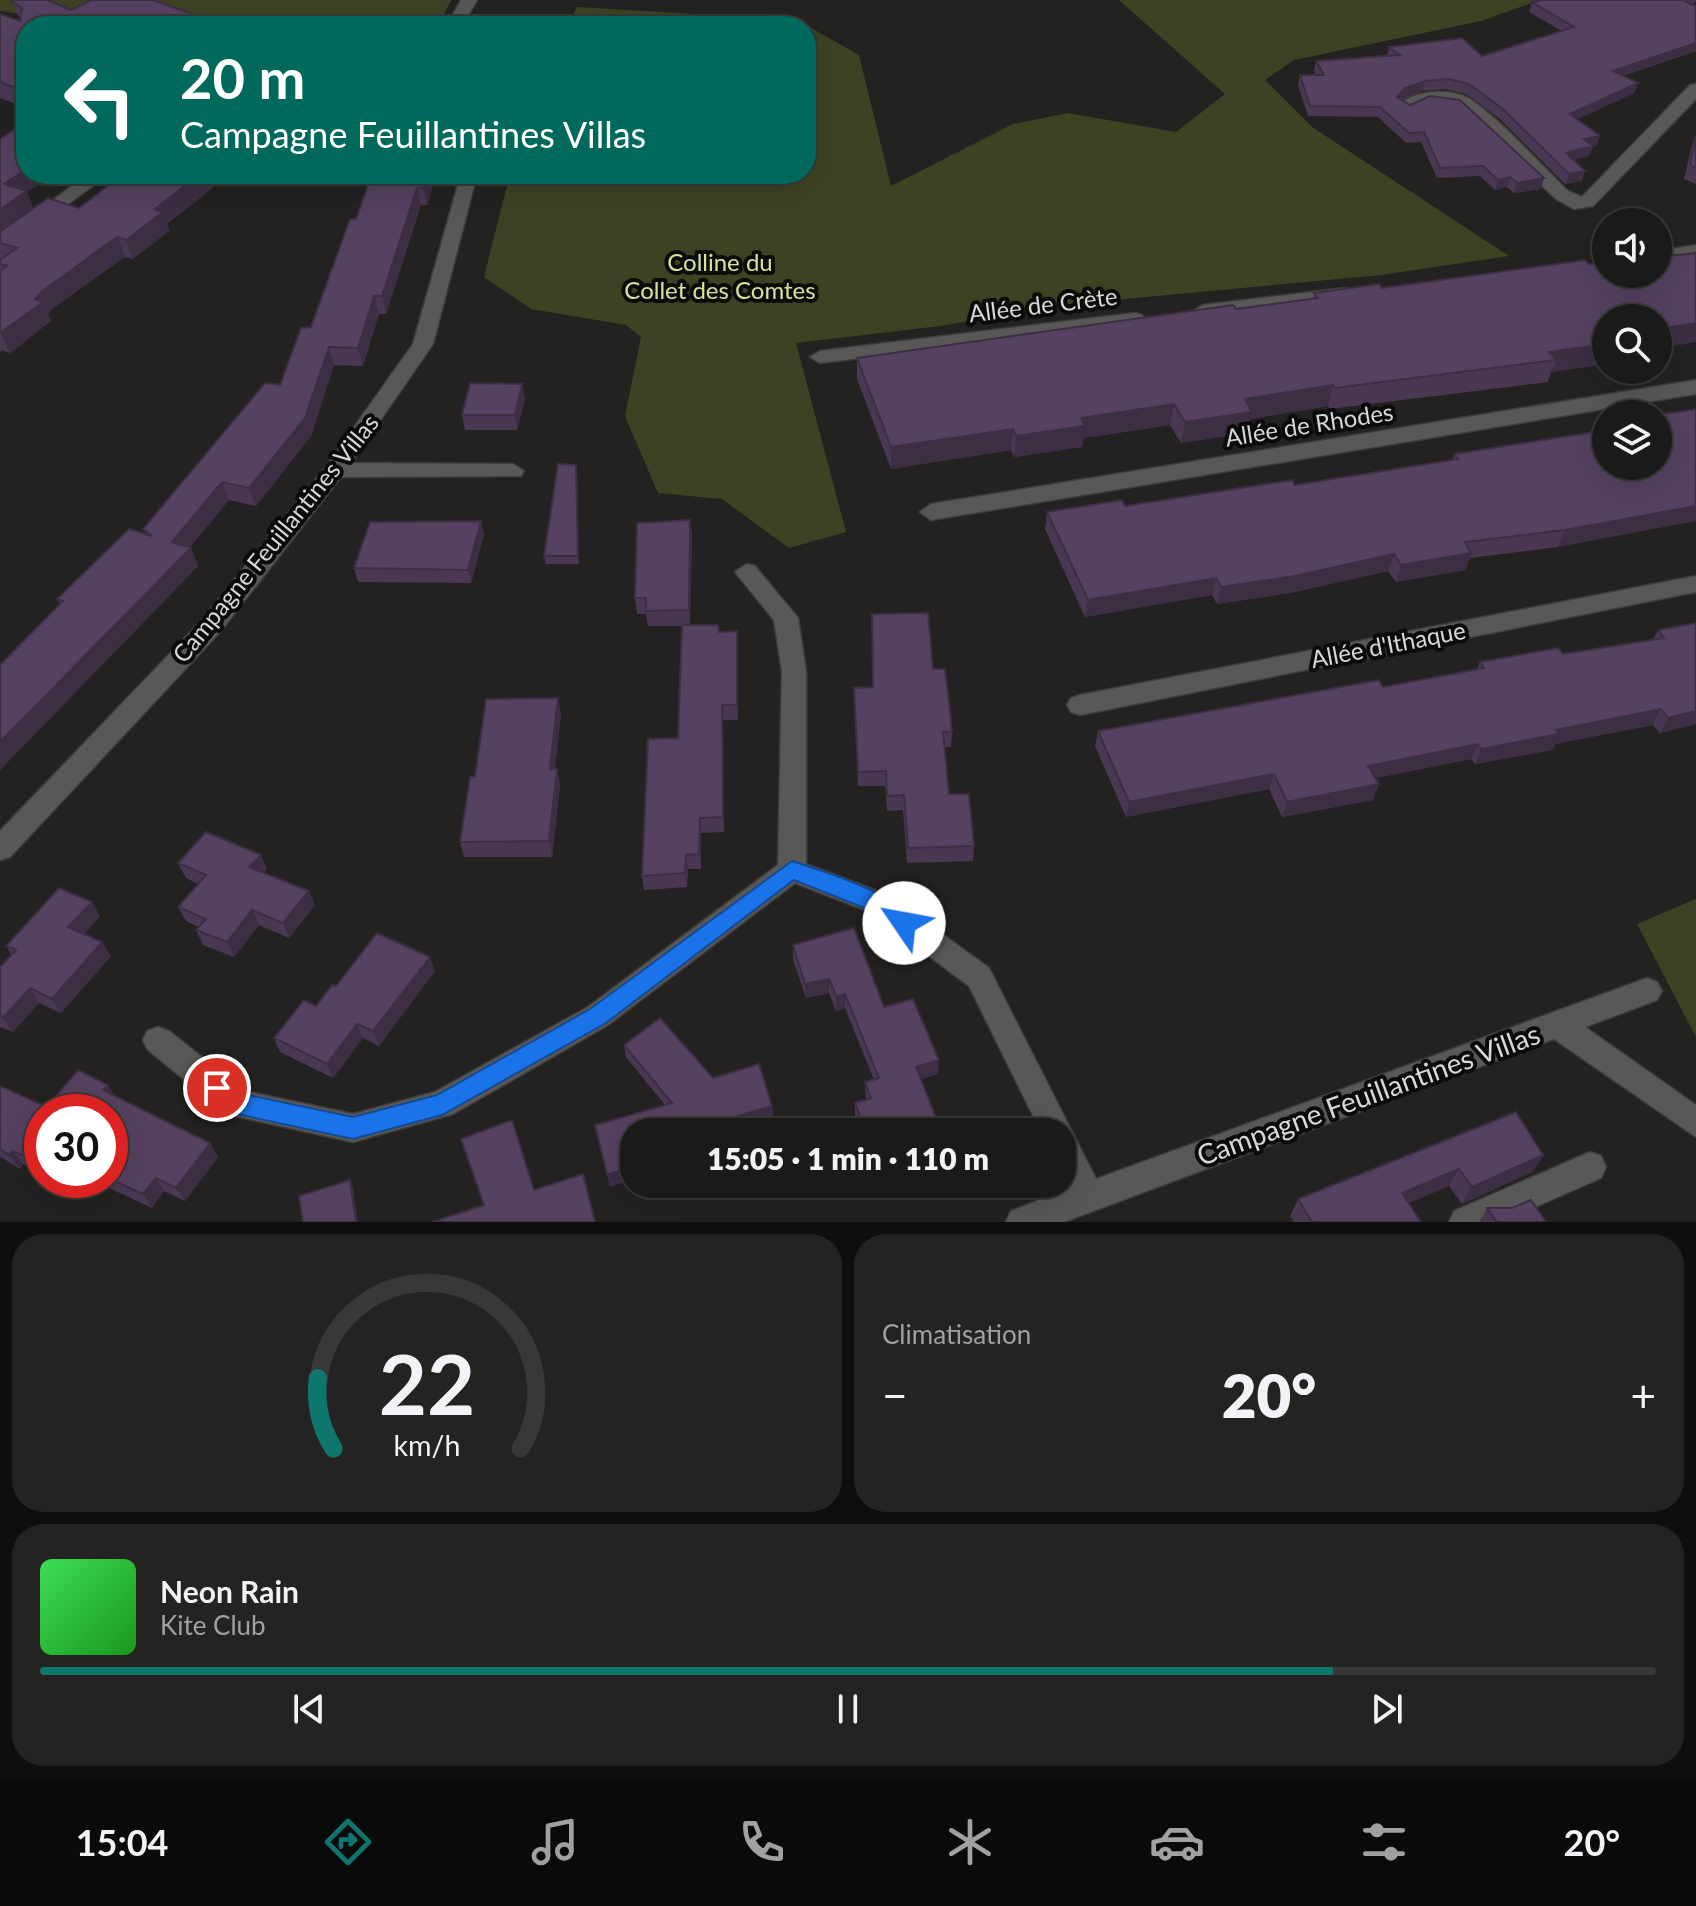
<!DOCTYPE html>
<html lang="fr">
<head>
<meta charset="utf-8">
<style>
  body { margin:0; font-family:Lato,sans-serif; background:#232321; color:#f1f3f6; height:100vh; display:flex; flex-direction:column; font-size:30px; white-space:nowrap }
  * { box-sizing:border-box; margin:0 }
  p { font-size:26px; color:#9fa1a2 }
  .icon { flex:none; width:44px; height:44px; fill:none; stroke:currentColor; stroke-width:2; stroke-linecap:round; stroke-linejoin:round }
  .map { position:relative; height:1222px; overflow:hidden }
  .drawer { display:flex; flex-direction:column; gap:12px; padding:12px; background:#0e0e0d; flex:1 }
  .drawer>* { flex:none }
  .hud { position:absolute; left:16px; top:16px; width:800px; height:168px; border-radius:32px; box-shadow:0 8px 32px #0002,0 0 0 2px #383837; background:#00695c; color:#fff; overflow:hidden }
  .tools { position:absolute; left:1592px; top:208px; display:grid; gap:16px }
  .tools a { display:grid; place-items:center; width:80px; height:80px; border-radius:50%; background:#1a1a18; box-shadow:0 8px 32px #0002,0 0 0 2px #383837; font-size:40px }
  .speed { position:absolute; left:24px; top:1094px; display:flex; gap:16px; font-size:40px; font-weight:700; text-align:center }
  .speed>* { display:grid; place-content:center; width:104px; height:104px; border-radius:50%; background:#1a1a18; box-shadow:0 8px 32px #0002,0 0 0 2px #383837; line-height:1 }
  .speed .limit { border:12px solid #d22; background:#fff; color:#111 }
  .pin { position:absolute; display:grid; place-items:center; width:68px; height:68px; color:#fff; margin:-34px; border:4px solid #fff; border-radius:50%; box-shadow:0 2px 8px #0007 }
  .me { position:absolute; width:88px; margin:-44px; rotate:303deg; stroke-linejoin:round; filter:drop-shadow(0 0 6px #0008) }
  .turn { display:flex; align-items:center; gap:28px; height:168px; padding:0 32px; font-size:36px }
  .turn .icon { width:104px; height:104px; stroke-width:2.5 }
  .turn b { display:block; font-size:56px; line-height:68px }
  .big { font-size:60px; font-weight:800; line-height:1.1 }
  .drawer .tile { flex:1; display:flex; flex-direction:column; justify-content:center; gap:12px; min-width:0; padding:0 28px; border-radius:32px; background:#232321 }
  .drawer .dial { align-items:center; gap:0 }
  .dial svg { height:208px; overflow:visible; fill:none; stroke:#383837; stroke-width:7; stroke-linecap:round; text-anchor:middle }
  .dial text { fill:#f1f3f6; stroke:none }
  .song { display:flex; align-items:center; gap:24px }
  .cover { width:96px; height:96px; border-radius:12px; background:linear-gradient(135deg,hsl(130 70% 55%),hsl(120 70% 35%)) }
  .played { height:8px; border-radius:4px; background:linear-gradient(90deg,#0f766e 80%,#383837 80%) }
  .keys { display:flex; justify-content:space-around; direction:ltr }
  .heat { display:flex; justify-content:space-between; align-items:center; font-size:44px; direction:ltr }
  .drawer .tiles { flex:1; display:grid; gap:12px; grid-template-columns:1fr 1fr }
  .tile:last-child { grid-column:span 2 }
  .trip { position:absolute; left:620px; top:1118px; width:456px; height:80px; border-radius:32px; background:#1a1a18; box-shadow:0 8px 32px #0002,0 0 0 2px #383837; font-weight:800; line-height:80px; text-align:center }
  .menu { display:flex; height:128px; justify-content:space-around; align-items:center; background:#0a0a0a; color:#9fa1a2 }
  .menu .icon { width:56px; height:56px }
  .menu .active { color:#0f766e }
  .menu b { font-size:36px; color:#f1f3f6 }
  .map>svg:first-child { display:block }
  .green { fill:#3e4223 }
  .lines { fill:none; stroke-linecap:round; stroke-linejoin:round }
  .minor-casing { stroke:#3d3c3a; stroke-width:3 }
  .minor { fill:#5a5856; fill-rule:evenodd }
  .wall { fill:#4a3853 }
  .shaded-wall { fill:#3c2e43 }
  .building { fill:#564160; stroke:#3c2e43; stroke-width:2 }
  .route { fill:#1a73e8; stroke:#114b97; stroke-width:2 }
  .labels { text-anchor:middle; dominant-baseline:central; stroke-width:8; stroke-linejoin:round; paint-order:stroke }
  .park-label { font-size:24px; fill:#d8e19e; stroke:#0c0b0a }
  .street-label { font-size:24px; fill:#d9d8d7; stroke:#0c0b0a }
  .near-street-label { font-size:28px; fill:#d9d8d7; stroke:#0c0b0a }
</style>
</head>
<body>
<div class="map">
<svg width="1696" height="1222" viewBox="0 0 1696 1222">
  <rect width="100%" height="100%" fill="#232220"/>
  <path class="green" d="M0 0H451L438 26H250L151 6 65 20 0 11Z
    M1119 0H1540L1481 21 1294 60 1265 80 1312 127 1509 256 1381 275 1060 305 940 326 796 343 846 532 789 548 722 499 658 493 625 416 641 337 626 325 531 309 484 277 510 174H806V26H567L577 7 797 20 859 55 891 186 1013 124 1068 113 1176 132 1225 94Z
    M1696 899V1037L1637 924Z"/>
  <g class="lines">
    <g class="minor-casing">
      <path id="minor" d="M461 0H477L462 26H450L448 23Z
        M1696 84V99L1593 206 1574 209 1556 199 1459 107 1427 103 1406 112 1397 107C1413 89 1454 87 1473 101 1507 126 1538 162 1568 191L1582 197 1690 85Z
        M88 174H109L0 254V239Z
        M461 174H473L476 178 433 344 351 463 513 464 524 471 521 476 341 477 220 632 10 857 0 860V831L202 620 327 465 413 344Z
        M1696 245V257L1658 263V251Z
        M1345 288 1352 290 1355 294 1352 298 1203 317 1193 311 1203 305Z
        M1135 313 1142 315 1145 319 1142 323 820 363 810 357 820 351Z
        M1696 380V394L931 520 920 512 931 504Z
        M747 564 755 566 798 618 806 672V864L890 896 989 968 1096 1179 1647 978 1657 982 1662 991 1657 1000 1585 1027 1696 1105V1137L1554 1039 1064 1222H1006L1011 1211 1068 1189 1062 1176V1132H1041L969 986 870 912 795 883 608 1025 453 1114 353 1142 226 1114 147 1049 143 1040 147 1031 158 1027 169 1031 245 1091 353 1114 435 1092 588 1007 778 865 782 672 774 620 735 572Z
        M1696 576V592L1080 715 1071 712 1067 705 1071 698 1080 695Z
        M1590 1152 1601 1156 1606 1167 1601 1178 1501 1222H1449L1454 1211Z"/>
    </g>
    <use href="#minor" class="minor"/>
  </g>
  <path class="wall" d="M153 0 26 26V108L0 98V14L20 20 12 1 71 10Z
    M1542 0H1696L1694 5 1696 51 1623 76 1638 83 1634 93 1577 119 1596 146 1593 147 1589 156 1573 160 1582 181 1565 184 1500 119 1466 94 1445 89 1423 91 1401 100 1541 189 1514 193 1507 187 1495 190 1480 176 1437 178 1421 142 1406 143 1378 117 1308 116 1298 85 1300 75H1316L1314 71 1316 61 1387 56 1389 47 1482 56 1562 31 1529 12 1532 2Z
    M1696 134V184L1684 179 1692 145Z
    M0 139 27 192 33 208H79L123 174H230L167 224 169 231 133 259 125 257 114 264 52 309 48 314 51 321 10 353 2 350 0 352Z
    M372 174H436L427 205H421L386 314H379L363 366 334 365 311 436 256 506 229 500 190 547 198 566 0 770V665L60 604 57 599 146 534 143 529 280 385 311 327 356 219Z
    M1382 288 1606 318V364L1551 372 1548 382 1330 409 1328 406 1250 419 1247 433 1181 443 1170 425 1084 438 1082 447 1014 457 1011 450 891 469 857 379V358L1313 298 1314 293Z
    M522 384 525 399 517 430H465L462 415Z
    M1606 427V466L1558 547 1470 558 1465 570 1396 582 1388 571 1290 593 1217 604 1212 595 1085 617 1045 529 1047 512 1125 506 1295 485 1452 460 1454 454 1605 430Z
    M577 473 579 564H546L544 556Z
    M690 520 692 536 690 625 719 632 738 646V720H723L724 832 701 833V869H688L687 887 644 890 642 876 678 738 682 626H648L646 614H637L635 598Z
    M481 521 484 535 471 583 358 582 354 568Z
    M1696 623V724L1660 733 1653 725 1555 744 1552 750 1475 764 1471 759 1375 778 1373 800 1282 817 1269 789 1126 817 1095 746 1098 731 1383 687 1477 670 1480 662 1563 654 1653 640 1658 630Z
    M933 669 952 732 951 747H944L949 794 974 846 973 861 907 863 903 810 887 811 885 786H858L854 688 873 687Z
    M561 713 555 769 560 784 552 857H464L460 842 475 777Z
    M178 863 267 869 264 873 315 905 289 938 259 925 234 957 203 945 196 930 199 927 186 921 178 907 198 884 186 878Z
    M100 916 84 934 111 956 61 1013 39 1003 13 1032 0 1027V967L11 954 6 946Z
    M793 945 884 1007 938 1074 921 1079 939 1132H861L855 1117V1103L866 1099 865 1082 874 1080 845 1008 836 1011 829 993 806 998 793 960Z
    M435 971 379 1046 363 1038 333 1078 280 1052 274 1038 316 1006 336 986Z
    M624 1045 713 1078 772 1106 773 1118 728 1132H634L610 1187 595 1125 665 1105 626 1057Z
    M108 1085 115 1096 218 1157 185 1201 164 1191 152 1208 94 1181 85 1193 57 1180H110L42 1112V1173L23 1164 20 1169 1 1157 0 1158V1086L47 1107Z
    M1516 1112 1543 1155 1532 1172 1462 1204 1449 1186 1408 1203 1421 1222H1294L1290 1216 1298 1199Z
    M1487 1208 1546 1222H1479Z"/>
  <path class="shaded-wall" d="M1696 43V51L1609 80 1613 71Z
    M1425 81 1423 91 1403 98 1394 107 1397 97 1405 88Z
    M1638 83 1634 93 1567 124 1570 114Z
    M1600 136 1596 146 1593 147 1589 156 1562 163 1566 153 1584 139Z
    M26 169V174H54L27 192 34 210 0 235V210L4 184Z
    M1585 171 1582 181 1565 184 1569 174Z
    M200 174H230L167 224 169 231 133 259 126 240 155 209Z
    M427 174H436L427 205 423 188Z
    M1510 177 1507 187 1495 190 1498 180Z
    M1544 178 1541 189 1514 193 1517 183Z
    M417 188 421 205 386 314 382 296Z
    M118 237 125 257 52 309 48 314 51 321 10 353 1 333 44 290Z
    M374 296 379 314 363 366 358 348Z
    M1696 323V342L1658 349V329Z
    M1606 344V364L1551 372 1556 360 1549 352Z
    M329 347 334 365 311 436 256 506 249 488Z
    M522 384 525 399 517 430 515 415Z
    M1333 385 1328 406 1250 419 1247 433 1181 443 1185 422 1245 399Z
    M1174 404 1170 425 1084 438 1082 447 1014 457 1016 436 1081 418Z
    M1013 429 1011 450 891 469V447Z
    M576 465 577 473 579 564 578 556Z
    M222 482 229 500 181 557 191 548 198 566 0 770V742Z
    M1696 506V521L1558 547 1565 530Z
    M690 520 692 536 690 625 689 610Z
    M481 521 484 535 471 583 468 570Z
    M1471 553 1465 570 1396 582 1401 565Z
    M1394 554 1388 571 1290 593 1217 604 1221 587Z
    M1216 578 1212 595 1085 617 1088 600Z
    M737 631 738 646V720L737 705Z
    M558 698 561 713 553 785 550 769Z
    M722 705 723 720 724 832 723 817Z
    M1661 709 1653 725 1555 744 1552 750 1475 764 1481 749 1556 730Z
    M1696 711V724L1660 733 1668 718Z
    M1478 744 1471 759 1362 781 1368 766Z
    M557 769 560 784 552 857 549 841Z
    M1274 774 1269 789 1126 817 1129 802Z
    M1379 784 1373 800 1282 817 1287 802Z
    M700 818 701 833V869L699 854Z
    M261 855 267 869 255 882 249 867Z
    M686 855 688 869 687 887 685 873Z
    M309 891 315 905 289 938 283 923Z
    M92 902 100 916 77 942 68 927Z
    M252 910 259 925 234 957 227 942Z
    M102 942 111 956 61 1013 52 999Z
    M430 957 435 971 379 1046 373 1031Z
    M829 979V993L806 998 805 984Z
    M30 988 39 1003 13 1032 3 1018Z
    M845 994V1008L836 1011V996Z
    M357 1024 363 1038 333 1078 327 1064Z
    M939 1060 938 1074 915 1081 916 1067Z
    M108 1085 117 1099 103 1090Z
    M772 1106 773 1118 728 1132H686Z
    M940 1127 939 1132H923Z
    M210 1143 218 1157 185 1201 176 1188Z
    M13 1151 23 1164 20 1169 9 1155Z
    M1543 1155 1532 1172 1462 1204 1472 1187Z
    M634 1166V1179L610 1187 607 1175Z
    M1459 1169 1449 1186 1393 1210 1402 1193Z
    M156 1178 164 1191 152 1208 143 1194Z
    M76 1180H93L94 1181 85 1193Z
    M350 1180 353 1187 358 1222H356Z"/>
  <path class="building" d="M15 0H48L71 10 91 0H153L226 26H26V92L0 82V14L20 21 22 8 12 1Z
    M1542 0H1689L1686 2 1696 6V43L1613 71 1638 83 1570 114 1600 136 1584 139 1593 146 1566 153 1585 171 1569 174 1503 109 1469 84 1448 79 1425 81 1405 88 1397 97 1410 105 1430 96 1460 100 1544 178 1517 183 1510 177 1498 180 1483 166 1440 168 1424 132 1409 133 1380 107 1310 106 1300 75H1324L1316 61 1400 55 1389 47 1462 38 1482 56 1574 27 1532 2Z
    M26 122V169L4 184 26 191 0 210V139Z
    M1696 135V168L1690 165Z
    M123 174H200L155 209 163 212 126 240 118 237 107 244 44 290 35 299 43 302 0 333V271L7 266 0 264V260L17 248 0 243V232L48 198 79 208Z
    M372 174H427L423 188H417L382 296H374L358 348 329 347 305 418 249 488 222 482 172 542 191 548 0 742V665L63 601 57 599 129 529 152 536 143 529 265 383 280 385 301 328 311 327 350 219H356Z
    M1696 253V323L1658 329V318H1606V344L1549 352 1556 360 1335 388 1333 385 1245 399 1252 412 1185 422 1174 404 1081 418 1085 426 1016 436 1013 429 891 447 857 358 1233 305 1236 309 1318 298 1314 293 1379 284 1382 288 1585 260 1589 264 1606 262V274H1658V257Z
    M470 383 522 384 515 415H462Z
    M1696 409V506L1565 530 1465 542 1471 553 1401 565 1394 554 1295 576 1221 587 1216 578 1088 600 1047 512 1122 500 1125 506 1292 480 1295 485 1458 459 1454 454 1606 430V466H1658V415Z
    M558 464 576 465 578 556H544Z
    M690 520 689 610 646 611V598H635L637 523Z
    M481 521 468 570 354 568 370 522Z
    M928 613 933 669H945L949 701 952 732H943L949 794H969L974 846 908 848 904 795 887 796 886 771 858 772 854 688 873 687 872 614Z
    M1696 623V711L1668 718 1661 709 1556 730 1559 734 1481 749 1478 744 1368 766 1379 784 1287 802 1274 774 1129 802 1098 731 1379 680 1383 687 1484 668 1480 662 1558 648 1563 654 1664 638 1658 630Z
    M682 625H718L719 632 737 631V705H722L723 817 700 818 699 854 686 855 685 873 642 876 648 739 678 738Z
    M558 698 550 769H557L549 841 460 842 470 777H475L486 699Z
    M206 832 261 855 249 867 309 891 283 923 252 910 227 942 196 930 206 919 178 907 206 875 178 863Z
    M59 888 92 902 68 927 102 942 52 999 30 988 3 1018 0 1016V967L16 950 6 946Z
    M854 928 884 1007 913 999 939 1060 916 1067 940 1127 923 1132H866L855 1103 871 1098 865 1082 879 1078 845 994 836 996 829 979 805 984 793 945Z
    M377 933 430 957 373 1031 357 1024 327 1064 274 1038 304 1000 316 1006 332 985 336 986Z
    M660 1018 713 1078 759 1064 772 1106 686 1132H634V1166L607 1175 595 1125 672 1103 624 1045Z
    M78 1070 108 1085 103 1090 210 1143 176 1188 156 1178 143 1194 110 1179V1112H42V1164L13 1151 9 1155 0 1149V1086L47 1107Z
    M1516 1112 1543 1155 1472 1187 1459 1169 1402 1193 1421 1222H1312L1298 1199Z
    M512 1120 534 1190 583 1174 595 1222H432L484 1205 461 1139Z
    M350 1180 356 1222H303L299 1196Z
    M1531 1200 1546 1222H1497L1487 1208H1512Z"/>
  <path class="route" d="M792 861C822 871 902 895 915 923L912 929H897L872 911 794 880 606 1023 442 1115 353 1139 237 1114 209 1095 206 1088 209 1080 217 1077 243 1094 353 1117 437 1095 590 1009Z"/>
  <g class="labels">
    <g class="park-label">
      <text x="720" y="261">Colline du<tspan x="720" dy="28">Collet des Comtes</tspan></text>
    </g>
    <g class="street-label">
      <text transform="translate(1043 304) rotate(-7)">Allée de Crète</text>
      <text transform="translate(1309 424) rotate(-9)">Allée de Rhodes</text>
      <text transform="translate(275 538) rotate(-51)">Campagne Feuillantines Villas</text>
      <text transform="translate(1388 644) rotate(-11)">Allée d'Ithaque</text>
    </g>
    <g class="near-street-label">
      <text transform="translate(1368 1094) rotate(-20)">Campagne Feuillantines Villas</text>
    </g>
  </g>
</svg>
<div class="tools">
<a><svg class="icon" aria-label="sound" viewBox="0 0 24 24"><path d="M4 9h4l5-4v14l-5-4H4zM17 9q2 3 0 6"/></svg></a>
<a><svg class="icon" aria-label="search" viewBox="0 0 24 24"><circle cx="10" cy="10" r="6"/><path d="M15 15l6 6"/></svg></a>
<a><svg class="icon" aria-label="layers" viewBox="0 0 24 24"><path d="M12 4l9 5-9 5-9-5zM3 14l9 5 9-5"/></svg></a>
</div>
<div class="speed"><div class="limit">30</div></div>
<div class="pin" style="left:217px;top:1088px;background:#d93025"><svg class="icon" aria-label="arrive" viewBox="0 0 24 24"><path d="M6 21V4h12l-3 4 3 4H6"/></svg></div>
<svg class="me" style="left:904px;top:923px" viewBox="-20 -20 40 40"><circle r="19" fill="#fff"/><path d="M0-13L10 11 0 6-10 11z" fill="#1a73e8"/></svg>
<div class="trip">15:05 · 1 min · 110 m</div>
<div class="hud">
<div class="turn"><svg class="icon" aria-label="left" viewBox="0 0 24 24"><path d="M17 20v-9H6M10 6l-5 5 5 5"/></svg><div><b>20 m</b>Campagne Feuillantines Villas</div></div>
</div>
</div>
<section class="drawer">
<div class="tiles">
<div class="tile dial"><svg viewBox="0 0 100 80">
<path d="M14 69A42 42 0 1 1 86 69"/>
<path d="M14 69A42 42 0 0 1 8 42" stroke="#0f766e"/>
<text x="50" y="56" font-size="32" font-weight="700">22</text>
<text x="50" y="72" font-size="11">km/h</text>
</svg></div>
<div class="tile"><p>Climatisation</p>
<div class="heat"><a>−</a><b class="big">20°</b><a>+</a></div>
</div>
<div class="tile">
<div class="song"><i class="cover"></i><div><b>Neon Rain</b><p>Kite Club</p></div></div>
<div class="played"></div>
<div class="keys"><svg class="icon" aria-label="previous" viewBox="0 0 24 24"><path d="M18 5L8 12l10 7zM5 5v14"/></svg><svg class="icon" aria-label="pause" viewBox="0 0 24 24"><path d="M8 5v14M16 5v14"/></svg><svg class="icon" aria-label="next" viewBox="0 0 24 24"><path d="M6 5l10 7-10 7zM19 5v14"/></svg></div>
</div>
</div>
</section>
<nav class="menu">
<b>15:04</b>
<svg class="icon active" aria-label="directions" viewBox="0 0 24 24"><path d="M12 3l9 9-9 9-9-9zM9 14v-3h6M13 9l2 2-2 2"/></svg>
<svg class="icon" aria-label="music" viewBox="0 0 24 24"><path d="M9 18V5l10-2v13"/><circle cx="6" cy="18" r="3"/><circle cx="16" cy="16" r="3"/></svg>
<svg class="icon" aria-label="phone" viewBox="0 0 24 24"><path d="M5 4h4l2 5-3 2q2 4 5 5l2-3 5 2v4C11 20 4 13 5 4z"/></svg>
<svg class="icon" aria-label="climate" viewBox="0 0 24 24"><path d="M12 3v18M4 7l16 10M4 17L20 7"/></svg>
<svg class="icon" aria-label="car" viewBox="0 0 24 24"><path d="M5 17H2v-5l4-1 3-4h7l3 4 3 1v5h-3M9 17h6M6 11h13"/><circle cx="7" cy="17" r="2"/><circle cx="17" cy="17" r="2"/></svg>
<svg class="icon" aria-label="filters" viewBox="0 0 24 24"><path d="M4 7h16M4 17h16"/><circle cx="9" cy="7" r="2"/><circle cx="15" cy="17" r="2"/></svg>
<b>20°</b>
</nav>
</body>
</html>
